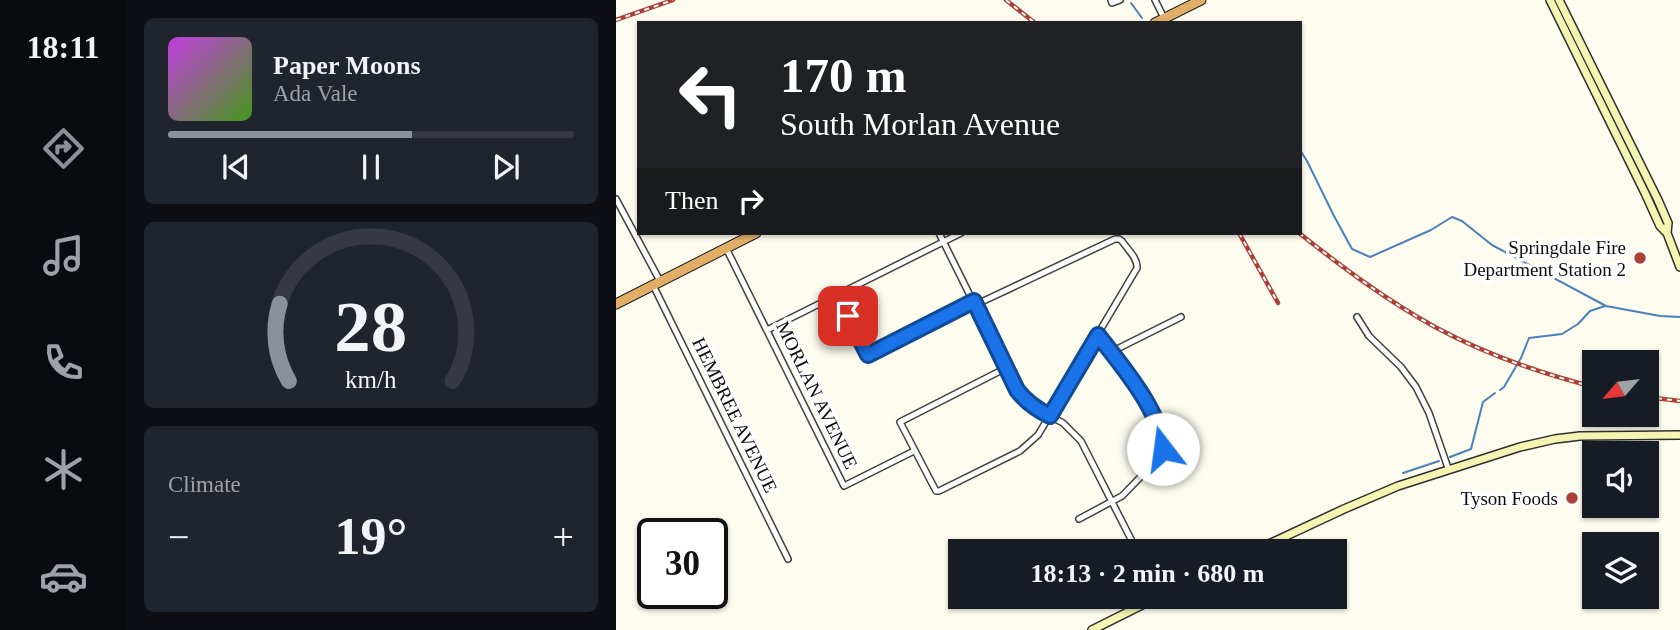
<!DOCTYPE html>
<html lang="en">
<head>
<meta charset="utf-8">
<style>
  body { margin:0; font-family:"Times New Roman",serif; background:#20242c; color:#f1f3f6; height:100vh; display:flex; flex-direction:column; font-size:26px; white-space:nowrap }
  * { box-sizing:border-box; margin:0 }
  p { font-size:23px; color:#9ea1a6 }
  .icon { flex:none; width:38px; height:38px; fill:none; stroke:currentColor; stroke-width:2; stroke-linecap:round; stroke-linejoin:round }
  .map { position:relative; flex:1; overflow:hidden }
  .drawer { display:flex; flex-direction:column; gap:18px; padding:18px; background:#0d0f14; width:490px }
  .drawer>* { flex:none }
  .guide { position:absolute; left:21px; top:21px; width:665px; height:214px; border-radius:0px; box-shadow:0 2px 5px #0004; background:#202124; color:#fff; overflow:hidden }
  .needle { width:46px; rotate:242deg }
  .fabs { position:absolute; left:966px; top:350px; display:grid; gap:14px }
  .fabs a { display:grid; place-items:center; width:77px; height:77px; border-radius:0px; background:#171b24; box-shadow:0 2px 5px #0004; font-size:35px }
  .speed { position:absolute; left:21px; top:518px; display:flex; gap:14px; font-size:35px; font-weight:700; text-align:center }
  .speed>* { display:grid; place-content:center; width:91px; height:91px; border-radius:50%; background:#171b24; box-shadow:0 2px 5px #0004; line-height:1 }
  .speed .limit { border:4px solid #111; border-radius:10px; background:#fff; color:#111 }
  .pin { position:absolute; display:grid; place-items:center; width:60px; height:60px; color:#fff; margin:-30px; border-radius:14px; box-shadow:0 4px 10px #0006 }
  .me { position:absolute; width:77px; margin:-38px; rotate:345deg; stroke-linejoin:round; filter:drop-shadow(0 0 5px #0008) }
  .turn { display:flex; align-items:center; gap:24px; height:147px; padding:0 28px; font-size:32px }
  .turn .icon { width:91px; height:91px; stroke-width:2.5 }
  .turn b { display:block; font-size:49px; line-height:60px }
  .then { display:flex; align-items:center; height:66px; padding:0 28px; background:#0003; gap:14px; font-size:26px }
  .big { font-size:52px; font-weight:700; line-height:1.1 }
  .drawer .widget { flex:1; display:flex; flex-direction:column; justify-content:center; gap:10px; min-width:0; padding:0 24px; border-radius:10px; background:#20242c }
  .drawer .dial { align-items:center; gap:0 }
  .dial svg { height:182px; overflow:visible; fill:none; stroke:#363941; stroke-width:7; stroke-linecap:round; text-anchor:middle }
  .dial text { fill:#f1f3f6; stroke:none }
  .song { display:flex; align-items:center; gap:21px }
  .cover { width:84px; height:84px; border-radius:10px; background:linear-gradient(135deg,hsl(290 70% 55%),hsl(100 70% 35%)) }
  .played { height:7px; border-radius:4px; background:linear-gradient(90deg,#8c9099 60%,#363941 60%) }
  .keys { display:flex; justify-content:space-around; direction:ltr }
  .heat { display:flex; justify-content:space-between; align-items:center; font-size:38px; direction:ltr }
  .trip { position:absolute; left:332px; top:539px; width:399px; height:70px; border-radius:0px; background:#171b24; box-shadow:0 2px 5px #0004; font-weight:700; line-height:70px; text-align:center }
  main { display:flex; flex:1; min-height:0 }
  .tab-bar { display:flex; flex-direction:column; width:126px; justify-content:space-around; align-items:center; background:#090b0e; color:#9ea1a6 }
  .tab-bar .icon { width:49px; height:49px }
  .tab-bar .selected { color:#8c9099 }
  .tab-bar b { font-size:32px; color:#f1f3f6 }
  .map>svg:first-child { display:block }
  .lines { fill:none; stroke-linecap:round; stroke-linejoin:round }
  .stream { stroke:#4a81bd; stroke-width:2 }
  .street-casing { stroke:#404040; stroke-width:8 }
  .secondary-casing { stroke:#2f2f2f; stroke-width:10 }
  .highway-casing { stroke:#1e1e1e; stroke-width:11 }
  .street { stroke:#fff; stroke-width:5 }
  .secondary { stroke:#f4f5b2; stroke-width:7 }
  .highway { stroke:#e3af68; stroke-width:9 }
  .rail-casing { stroke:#ac3f36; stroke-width:4.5 }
  .rail { stroke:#fff; stroke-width:2; stroke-dasharray:5; stroke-linecap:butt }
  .route-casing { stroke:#114b97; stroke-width:18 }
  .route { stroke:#1a73e8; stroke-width:12 }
  .poi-dot { fill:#ac3f36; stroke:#fff; stroke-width:2.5 }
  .labels { text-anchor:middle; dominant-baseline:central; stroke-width:7; stroke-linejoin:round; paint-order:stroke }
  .poi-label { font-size:19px; fill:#0d0d0d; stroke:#fff; text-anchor:end }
  .street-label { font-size:19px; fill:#0d0d0d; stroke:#fff }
</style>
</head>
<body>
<main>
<nav class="tab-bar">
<b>18:11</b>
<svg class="icon selected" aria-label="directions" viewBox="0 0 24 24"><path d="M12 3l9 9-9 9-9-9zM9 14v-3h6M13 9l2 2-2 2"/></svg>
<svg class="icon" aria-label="music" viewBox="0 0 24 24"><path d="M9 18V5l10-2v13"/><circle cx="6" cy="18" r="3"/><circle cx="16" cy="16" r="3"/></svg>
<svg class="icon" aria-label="phone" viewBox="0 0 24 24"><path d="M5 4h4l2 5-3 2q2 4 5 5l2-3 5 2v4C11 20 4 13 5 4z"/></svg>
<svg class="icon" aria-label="climate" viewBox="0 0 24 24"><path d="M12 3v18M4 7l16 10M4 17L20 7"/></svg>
<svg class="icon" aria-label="car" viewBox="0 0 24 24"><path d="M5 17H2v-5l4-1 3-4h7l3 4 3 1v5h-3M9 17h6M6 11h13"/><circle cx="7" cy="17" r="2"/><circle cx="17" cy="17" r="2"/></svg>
</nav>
<section class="drawer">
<div class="widget">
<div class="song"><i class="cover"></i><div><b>Paper Moons</b><p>Ada Vale</p></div></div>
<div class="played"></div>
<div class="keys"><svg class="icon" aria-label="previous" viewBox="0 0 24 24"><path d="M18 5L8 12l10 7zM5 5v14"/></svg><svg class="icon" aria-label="pause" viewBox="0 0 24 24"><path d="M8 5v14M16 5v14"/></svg><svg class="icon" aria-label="next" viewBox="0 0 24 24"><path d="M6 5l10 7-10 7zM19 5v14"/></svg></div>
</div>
<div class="widget dial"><svg viewBox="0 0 100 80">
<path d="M14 69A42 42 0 1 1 86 69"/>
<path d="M14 69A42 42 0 0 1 10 35" stroke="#8c9099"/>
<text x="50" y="56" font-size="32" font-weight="700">28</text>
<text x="50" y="72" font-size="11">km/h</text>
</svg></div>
<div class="widget"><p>Climate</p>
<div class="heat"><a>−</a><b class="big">19°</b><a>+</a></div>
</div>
</section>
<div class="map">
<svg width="1064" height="630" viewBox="0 0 1064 630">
  <rect width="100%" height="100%" fill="#fdfcef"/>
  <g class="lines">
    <path class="stream" d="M515 3 526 18
      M684 150 691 161 718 216 736 249 754 257 815 230 836 217 846 221 876 245 990 306 1044 316 1064 317
      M884 390 888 387 905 358 913 338 946 334 962 324 974 311 989 306
      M834 457 855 449 867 402 879 393
      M787 473 823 461"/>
    <g class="street-casing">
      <path id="street" d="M495 0 496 3 504 0
        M539 0 548 18
        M0 199 44 281
        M323 233 401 390 409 400 419 408 447 423 465 441 521 551
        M110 248 228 486 298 451
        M37 285 172 559
        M222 295 252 355 357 301
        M359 305 499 239H503L506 241C511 249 522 258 521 268L422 435 404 451 323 491H320L284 422 390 368
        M741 317 753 336 785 367 800 387 813 413 832 468
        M151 330 345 233
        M495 352 565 317
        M463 519 506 496 542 459 547 449 546 435 541 419 530 402 482 335"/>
    </g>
    <g class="secondary-casing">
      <path id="secondary" d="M934 0 1029 193 1044 226 1051 233 1064 267
        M943 0 1042 200 1052 223 1051 233
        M638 551 728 509 782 486 904 447 939 439 964 436 1064 435
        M476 630 542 597"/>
    </g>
    <g class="highway-casing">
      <path id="highway" d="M539 23 585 0
        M0 304 140 233"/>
    </g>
    <use href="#street" class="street"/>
    <use href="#secondary" class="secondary"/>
    <use href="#highway" class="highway"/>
    <g class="rail-casing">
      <path id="rail" d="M390 0 419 23
        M0 20 57 0
        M623 233 662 303
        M683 233C726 267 770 300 819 327 869 354 923 373 978 387
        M1031 397 1064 401"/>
    </g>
    <use href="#rail" class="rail"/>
  </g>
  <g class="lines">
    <g class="route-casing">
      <path id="route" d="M232 316 252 355 358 301 401 390C410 402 420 409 434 416L482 335C505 365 545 411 547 449"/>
    </g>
    <use href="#route" class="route"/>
  </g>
  <g class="poi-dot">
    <circle cx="1024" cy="258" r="7"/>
    <circle cx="956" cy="498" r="7"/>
  </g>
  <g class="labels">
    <g class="poi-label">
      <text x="1010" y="247">Springdale Fire<tspan x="1010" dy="22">Department Station 2</tspan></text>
      <text x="942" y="498">Tyson Foods</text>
    </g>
    <g class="street-label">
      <text transform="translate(201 395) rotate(64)">MORLAN AVENUE</text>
      <text transform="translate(119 415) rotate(64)">HEMBREE AVENUE</text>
    </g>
  </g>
</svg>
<div class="fabs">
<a><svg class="needle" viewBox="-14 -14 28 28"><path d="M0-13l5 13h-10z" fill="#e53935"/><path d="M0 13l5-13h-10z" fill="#9ea1a6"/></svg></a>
<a><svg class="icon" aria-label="sound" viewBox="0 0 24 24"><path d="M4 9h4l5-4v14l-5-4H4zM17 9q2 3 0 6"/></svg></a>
<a><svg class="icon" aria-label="layers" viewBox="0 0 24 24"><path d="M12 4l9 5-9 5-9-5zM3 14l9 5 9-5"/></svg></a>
</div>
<div class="speed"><div class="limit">30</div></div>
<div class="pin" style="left:232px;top:316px;background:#d93025"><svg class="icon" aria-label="arrive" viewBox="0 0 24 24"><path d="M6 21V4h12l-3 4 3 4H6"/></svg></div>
<svg class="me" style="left:547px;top:449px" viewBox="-20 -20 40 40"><circle r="19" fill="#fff"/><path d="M0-13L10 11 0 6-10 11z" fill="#1a73e8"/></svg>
<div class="trip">18:13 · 2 min · 680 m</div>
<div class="guide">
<div class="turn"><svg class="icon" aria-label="left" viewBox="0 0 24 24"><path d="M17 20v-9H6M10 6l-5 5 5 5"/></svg><div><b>170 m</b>South Morlan Avenue</div></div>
<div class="then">Then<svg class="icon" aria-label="right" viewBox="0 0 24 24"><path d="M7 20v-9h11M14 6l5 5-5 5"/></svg></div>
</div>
</div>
</main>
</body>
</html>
